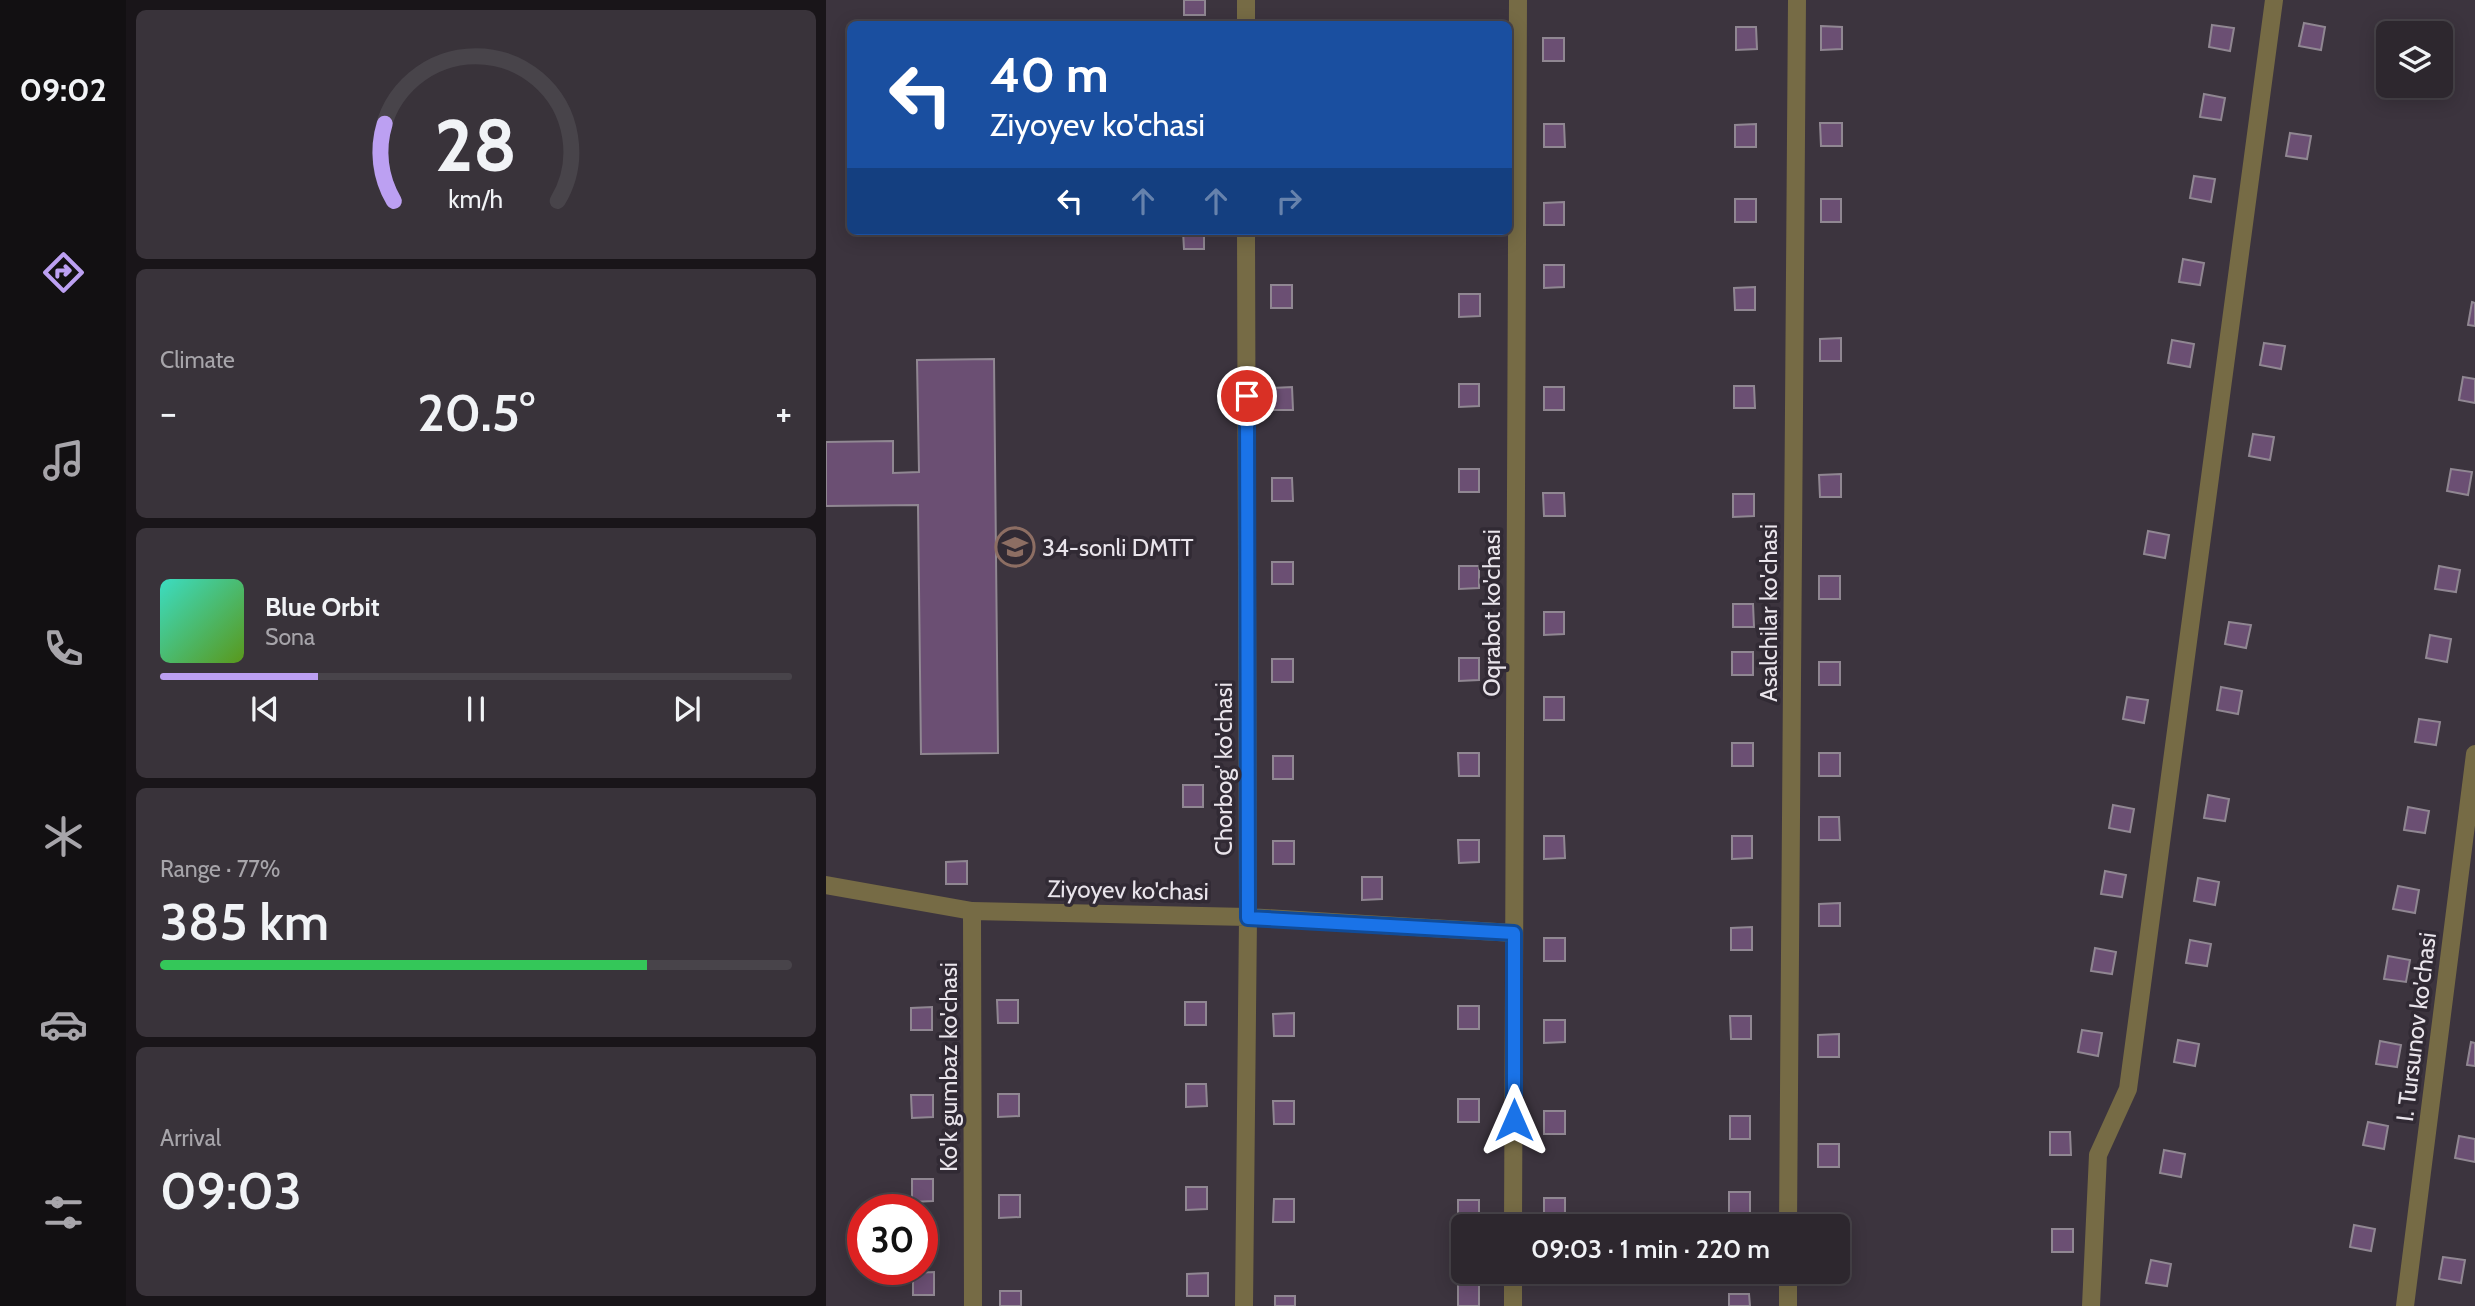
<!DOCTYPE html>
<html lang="en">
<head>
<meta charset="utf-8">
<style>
  body { margin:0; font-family:Cabin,sans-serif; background:#39333a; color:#f1f3f6; height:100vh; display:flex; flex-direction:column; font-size:26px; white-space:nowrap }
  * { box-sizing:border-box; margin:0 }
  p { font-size:23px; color:#a7a5aa }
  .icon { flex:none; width:38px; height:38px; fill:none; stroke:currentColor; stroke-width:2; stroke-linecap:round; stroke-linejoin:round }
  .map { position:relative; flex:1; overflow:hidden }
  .drawer { display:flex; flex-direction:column; gap:10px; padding:10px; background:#191519; width:700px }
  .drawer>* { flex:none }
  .banner { position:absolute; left:21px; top:21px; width:665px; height:214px; border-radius:10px; box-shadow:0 4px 18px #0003,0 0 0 2px #48444a; background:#1a4fa0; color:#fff; overflow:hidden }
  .fabs { position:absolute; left:1550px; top:21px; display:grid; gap:14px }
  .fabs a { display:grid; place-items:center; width:77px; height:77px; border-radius:10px; background:#2d272e; box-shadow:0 4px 18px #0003,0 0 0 2px #48444a; font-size:35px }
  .speed { position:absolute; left:21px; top:1194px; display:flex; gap:14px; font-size:35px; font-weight:700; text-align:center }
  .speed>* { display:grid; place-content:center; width:91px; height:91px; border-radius:50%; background:#2d272e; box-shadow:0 4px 18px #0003,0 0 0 2px #48444a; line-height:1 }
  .speed .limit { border:10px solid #d22; background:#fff; color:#111 }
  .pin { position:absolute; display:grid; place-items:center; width:60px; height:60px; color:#fff; margin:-30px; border:4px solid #fff; border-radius:50%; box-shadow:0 2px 7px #0007 }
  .me { position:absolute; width:77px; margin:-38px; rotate:0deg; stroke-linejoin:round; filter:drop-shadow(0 0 5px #0008) }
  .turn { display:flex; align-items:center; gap:24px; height:147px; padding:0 28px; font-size:32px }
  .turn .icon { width:91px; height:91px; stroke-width:2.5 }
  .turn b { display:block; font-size:49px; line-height:60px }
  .lanes { display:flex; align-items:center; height:66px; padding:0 28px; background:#0003; justify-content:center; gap:35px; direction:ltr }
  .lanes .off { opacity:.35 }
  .big { font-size:52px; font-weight:600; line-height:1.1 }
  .drawer .tile { flex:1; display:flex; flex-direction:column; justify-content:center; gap:10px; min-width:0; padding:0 24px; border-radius:10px; background:#39333a }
  .drawer .dial { align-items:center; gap:0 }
  .dial svg { height:182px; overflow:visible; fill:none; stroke:#48444a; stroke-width:7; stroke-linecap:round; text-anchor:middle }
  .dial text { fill:#f1f3f6; stroke:none }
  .song { display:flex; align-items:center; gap:21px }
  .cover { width:84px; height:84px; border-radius:10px; background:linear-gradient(135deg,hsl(170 70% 55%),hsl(90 70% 35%)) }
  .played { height:7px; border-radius:4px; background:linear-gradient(90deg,#bca0f2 25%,#48444a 25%) }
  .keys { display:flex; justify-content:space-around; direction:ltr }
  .heat { display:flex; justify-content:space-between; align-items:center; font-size:38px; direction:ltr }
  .charge { height:10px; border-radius:5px; background:linear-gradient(90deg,#34c759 77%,#48444a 0) }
  .trip { position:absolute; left:625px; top:1214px; width:399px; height:70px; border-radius:10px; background:#2d272e; box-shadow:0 4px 18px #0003,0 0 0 2px #48444a; font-weight:600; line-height:70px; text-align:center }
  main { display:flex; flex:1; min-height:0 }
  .tabs { display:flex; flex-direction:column; width:126px; justify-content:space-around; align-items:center; background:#121012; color:#a7a5aa }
  .tabs .icon { width:49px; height:49px }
  .tabs .current { color:#bca0f2 }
  .tabs b { font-size:32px; color:#f1f3f6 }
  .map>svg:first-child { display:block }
  .building { fill:#6b4f73; stroke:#908792; stroke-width:2 }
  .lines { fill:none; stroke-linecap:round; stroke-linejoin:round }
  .minor { stroke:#766b45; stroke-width:18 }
  .route-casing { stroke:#114b97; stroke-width:18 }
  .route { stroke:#1a73e8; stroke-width:12 }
  .labels { text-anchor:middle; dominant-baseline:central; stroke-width:7; stroke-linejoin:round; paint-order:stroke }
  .poi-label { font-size:24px; fill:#e9e4eb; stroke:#312a34; text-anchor:start }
  .street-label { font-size:24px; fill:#e9e4eb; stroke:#312a34 }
</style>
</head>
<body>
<main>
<nav class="tabs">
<b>09:02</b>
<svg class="icon current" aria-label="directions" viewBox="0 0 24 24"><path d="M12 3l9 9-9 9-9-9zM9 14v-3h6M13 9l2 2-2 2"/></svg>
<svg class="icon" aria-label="music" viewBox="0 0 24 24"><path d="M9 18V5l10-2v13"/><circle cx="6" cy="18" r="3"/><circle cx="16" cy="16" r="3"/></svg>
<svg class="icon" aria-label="phone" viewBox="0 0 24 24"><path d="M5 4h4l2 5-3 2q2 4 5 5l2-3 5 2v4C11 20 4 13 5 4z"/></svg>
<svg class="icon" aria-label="climate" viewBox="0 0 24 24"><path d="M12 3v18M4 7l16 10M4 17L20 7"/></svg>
<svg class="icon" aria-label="car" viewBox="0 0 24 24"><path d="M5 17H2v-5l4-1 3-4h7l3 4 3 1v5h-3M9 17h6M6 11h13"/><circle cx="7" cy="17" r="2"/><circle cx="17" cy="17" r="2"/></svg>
<svg class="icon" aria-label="filters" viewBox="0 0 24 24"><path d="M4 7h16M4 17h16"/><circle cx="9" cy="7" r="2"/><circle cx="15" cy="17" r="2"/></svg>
</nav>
<section class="drawer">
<div class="tile dial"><svg viewBox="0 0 100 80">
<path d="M14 69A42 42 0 1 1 86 69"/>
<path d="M14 69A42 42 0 0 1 10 35" stroke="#bca0f2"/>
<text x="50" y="56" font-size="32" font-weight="700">28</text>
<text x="50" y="72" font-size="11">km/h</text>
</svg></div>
<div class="tile"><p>Climate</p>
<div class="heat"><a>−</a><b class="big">20.5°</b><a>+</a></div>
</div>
<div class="tile">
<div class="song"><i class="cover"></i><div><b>Blue Orbit</b><p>Sona</p></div></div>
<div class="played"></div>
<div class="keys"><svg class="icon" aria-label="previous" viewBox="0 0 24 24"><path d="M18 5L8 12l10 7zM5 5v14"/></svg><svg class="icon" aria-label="pause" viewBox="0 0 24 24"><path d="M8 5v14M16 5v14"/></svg><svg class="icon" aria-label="next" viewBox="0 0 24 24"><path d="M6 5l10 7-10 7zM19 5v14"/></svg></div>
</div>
<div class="tile"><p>Range · 77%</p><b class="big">385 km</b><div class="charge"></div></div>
<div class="tile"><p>Arrival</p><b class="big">09:03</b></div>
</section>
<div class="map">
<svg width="1649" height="1306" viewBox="0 0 1649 1306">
  <rect width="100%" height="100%" fill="#3c343e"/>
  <path class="building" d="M358 0H379V15H358Z
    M1478 23 1499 27 1495 50 1473 46Z
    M1386 25 1408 28 1404 51 1383 47Z
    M995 26 1016 27V49L995 50Z
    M910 27H930L931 49 910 50Z
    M717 38H738V61H717Z
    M1378 94 1399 98 1395 120 1374 117Z
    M994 123H1016V146H995Z
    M718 124H738L739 147H718Z
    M930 124V147H909V125Z
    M1464 133 1485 136 1481 159 1460 156Z
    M1368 176 1389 179 1385 202 1364 198Z
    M909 199H930V222H909Z
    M995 199H1015V222H995Z
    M738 202V225H718V203Z
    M357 231H378V249H358Z
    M445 231H466V234L445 235Z
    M1357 259 1378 263 1374 285 1353 282Z
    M718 265H738V287L718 288Z
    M445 285H466V308H445Z
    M929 287V310H909L908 288Z
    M633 294H654V316L633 317Z
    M1646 302 1649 303V326L1642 325Z
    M1015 338V361H994V339Z
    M1346 340 1368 344 1364 367 1342 363Z
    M1438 343 1459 346 1455 369 1434 365Z
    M168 359 172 753 95 754 92 505 0 506V442L67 441V473L93 472 91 360Z
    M1637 377 1649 379V403L1633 400Z
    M633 384H653V406L633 407Z
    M908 386H928L929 408H908Z
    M466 387 467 410H446V388Z
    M718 387H738V410H718Z
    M1427 434 1448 437 1444 460 1423 456Z
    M633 469H653V492H633Z
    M1625 469 1646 472 1642 495 1621 491Z
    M1015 474V497H994L993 475Z
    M446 478H466L467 501H446Z
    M717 493H738L739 516H718Z
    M907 494H928V516L907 517Z
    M1322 531 1343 535 1339 558 1318 554Z
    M446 562H467V584H446Z
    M633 566H653V588L633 589Z
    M1613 566 1634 570 1630 592 1609 589Z
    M993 576H1014V599H993Z
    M907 604H927L928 627H907Z
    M718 612H738V634L718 635Z
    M1403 622 1425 625 1420 648 1399 644Z
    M1604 635 1625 639 1621 662 1600 658Z
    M906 652H927V675H906Z
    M633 658H653V680L633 681Z
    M446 659H467V682H446Z
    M993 662H1014V685H993Z
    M1395 687 1416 691 1412 714 1391 710Z
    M718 697H738V720H718Z
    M1301 697 1322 700 1318 723 1297 719Z
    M1593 719 1614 722 1610 745 1589 742Z
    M906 743H927V766H906Z
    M632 753H653V776H633Z
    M993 753H1014V776H993Z
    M447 756H467V779H447Z
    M357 785H377V807H357Z
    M1382 795 1403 799 1399 821 1378 818Z
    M1287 805 1308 809 1304 832 1283 828Z
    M1582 807 1603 811 1599 833 1578 830Z
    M993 817H1013L1014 840H993Z
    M718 836H738L739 858 718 859Z
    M906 836H926V858L906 859Z
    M632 840H653V862L633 863Z
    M447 841H468V864H447Z
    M141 861V884H120V862Z
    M1279 871 1300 875 1296 897 1275 894Z
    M536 877H556V899L536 900Z
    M1372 878 1393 882 1389 905 1368 901Z
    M1572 886 1593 890 1589 913 1567 909Z
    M1014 903V926H993V904Z
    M926 927V950H905V928Z
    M718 938H739V961H718Z
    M1364 940 1385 944 1381 966 1360 963Z
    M1269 948 1290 952 1286 974 1265 971Z
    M1562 956 1584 960 1580 982 1558 979Z
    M171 1000H192V1023H172Z
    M359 1002H380V1025H359Z
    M632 1006H653V1029H632Z
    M106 1007V1030H85V1008Z
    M468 1013V1036H448L447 1014Z
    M904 1016H925V1039H905Z
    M718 1020H739V1042L718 1043Z
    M1256 1030 1276 1033 1272 1056 1252 1052Z
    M1013 1034V1057H992V1035Z
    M1352 1040 1373 1044 1369 1066 1348 1062Z
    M1554 1041 1575 1045 1571 1067 1550 1064Z
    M1645 1042 1649 1043V1066L1641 1065Z
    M360 1084H380L381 1106 360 1107Z
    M172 1094H193V1116L172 1117Z
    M85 1095H107V1117L86 1118Z
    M632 1099H653V1122H632Z
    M447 1101H468V1124H448Z
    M718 1111H739V1134H718Z
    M904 1116H924V1139H904Z
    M1542 1122 1562 1126 1558 1149 1537 1145Z
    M1224 1132H1244L1245 1155H1224Z
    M1633 1136 1649 1139V1162L1629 1158Z
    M992 1144H1013V1167H992Z
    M1338 1150 1359 1154 1355 1177 1334 1173Z
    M86 1179H107V1201L86 1202Z
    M360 1187H381V1209L360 1210Z
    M903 1192H924V1215H903Z
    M173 1195H194V1217L173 1218Z
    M718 1198H739V1221H718Z
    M448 1199H468V1222H447Z
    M632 1200H653V1222H632Z
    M1528 1225 1549 1229 1545 1251 1524 1247Z
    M1226 1229H1247V1252H1226Z
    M1617 1257 1639 1260 1635 1283 1613 1279Z
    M1325 1260 1345 1264 1341 1286 1320 1283Z
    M108 1272V1295H87V1273Z
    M382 1273V1296H361V1274Z
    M632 1283H653V1306H632Z
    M174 1291H195V1306H174Z
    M903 1294H923L924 1306H903Z
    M449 1296H469V1306H449Z"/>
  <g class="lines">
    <path class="minor" d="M420 0V24
      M0 885 146 911 422 917 688 933
      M146 911 147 1306
      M687 1227 692 0
      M962 1227 971 0
      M418 1306 422 917 420 231
      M687 1306V1272
      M962 1306V1272
      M1265 1306 1272 1155 1302 1089 1448 0
      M1579 1306 1649 754"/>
  </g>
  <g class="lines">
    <g class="route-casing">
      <path id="route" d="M421 396 422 918 688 933V1120"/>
    </g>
    <use href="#route" class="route"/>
  </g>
  <defs>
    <g id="school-ring" transform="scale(2.0125)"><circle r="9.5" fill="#312a34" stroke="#8d6e63" stroke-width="1.5"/><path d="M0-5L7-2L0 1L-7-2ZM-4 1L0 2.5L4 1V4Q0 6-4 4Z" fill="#8d6e63"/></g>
  </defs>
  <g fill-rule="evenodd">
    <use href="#school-ring" x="189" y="547"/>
  </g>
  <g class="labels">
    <g class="poi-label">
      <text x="216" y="547">34-sonli DMTT</text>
    </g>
    <g class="street-label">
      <text transform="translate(665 613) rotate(-90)">Oqrabot ko'chasi</text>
      <text transform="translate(942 613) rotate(-90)">Asalchilar ko'chasi</text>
      <text transform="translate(397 769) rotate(-90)">Chorbog' ko'chasi</text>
      <text transform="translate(302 890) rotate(1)">Ziyoyev ko'chasi</text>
      <text transform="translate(1590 1027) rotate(-83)">I. Tursunov ko'chasi</text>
      <text transform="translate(122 1067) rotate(-90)">Ko'k gumbaz ko'chasi</text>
    </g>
  </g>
</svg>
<div class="fabs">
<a><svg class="icon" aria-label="layers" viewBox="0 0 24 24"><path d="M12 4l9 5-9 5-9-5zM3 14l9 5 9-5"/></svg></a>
</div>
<div class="speed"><div class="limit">30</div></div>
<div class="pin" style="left:421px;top:396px;background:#d93025"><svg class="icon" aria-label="arrive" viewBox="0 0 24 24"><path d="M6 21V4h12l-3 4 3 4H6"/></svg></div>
<svg class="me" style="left:688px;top:1120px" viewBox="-20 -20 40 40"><path d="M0-17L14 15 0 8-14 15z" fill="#1a73e8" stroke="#fff" stroke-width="4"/></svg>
<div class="trip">09:03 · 1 min · 220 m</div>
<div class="banner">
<div class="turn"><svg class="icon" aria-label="left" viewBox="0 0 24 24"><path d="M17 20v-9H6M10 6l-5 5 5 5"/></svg><div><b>40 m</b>Ziyoyev ko'chasi</div></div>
<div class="lanes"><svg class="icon" aria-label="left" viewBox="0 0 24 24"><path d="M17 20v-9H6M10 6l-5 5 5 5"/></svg><svg class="icon off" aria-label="ahead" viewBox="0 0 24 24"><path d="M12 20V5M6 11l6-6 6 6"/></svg><svg class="icon off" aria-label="ahead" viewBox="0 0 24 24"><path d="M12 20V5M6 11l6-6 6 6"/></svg><svg class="icon off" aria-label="right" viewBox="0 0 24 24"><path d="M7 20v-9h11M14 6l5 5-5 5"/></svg></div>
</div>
</div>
</main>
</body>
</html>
